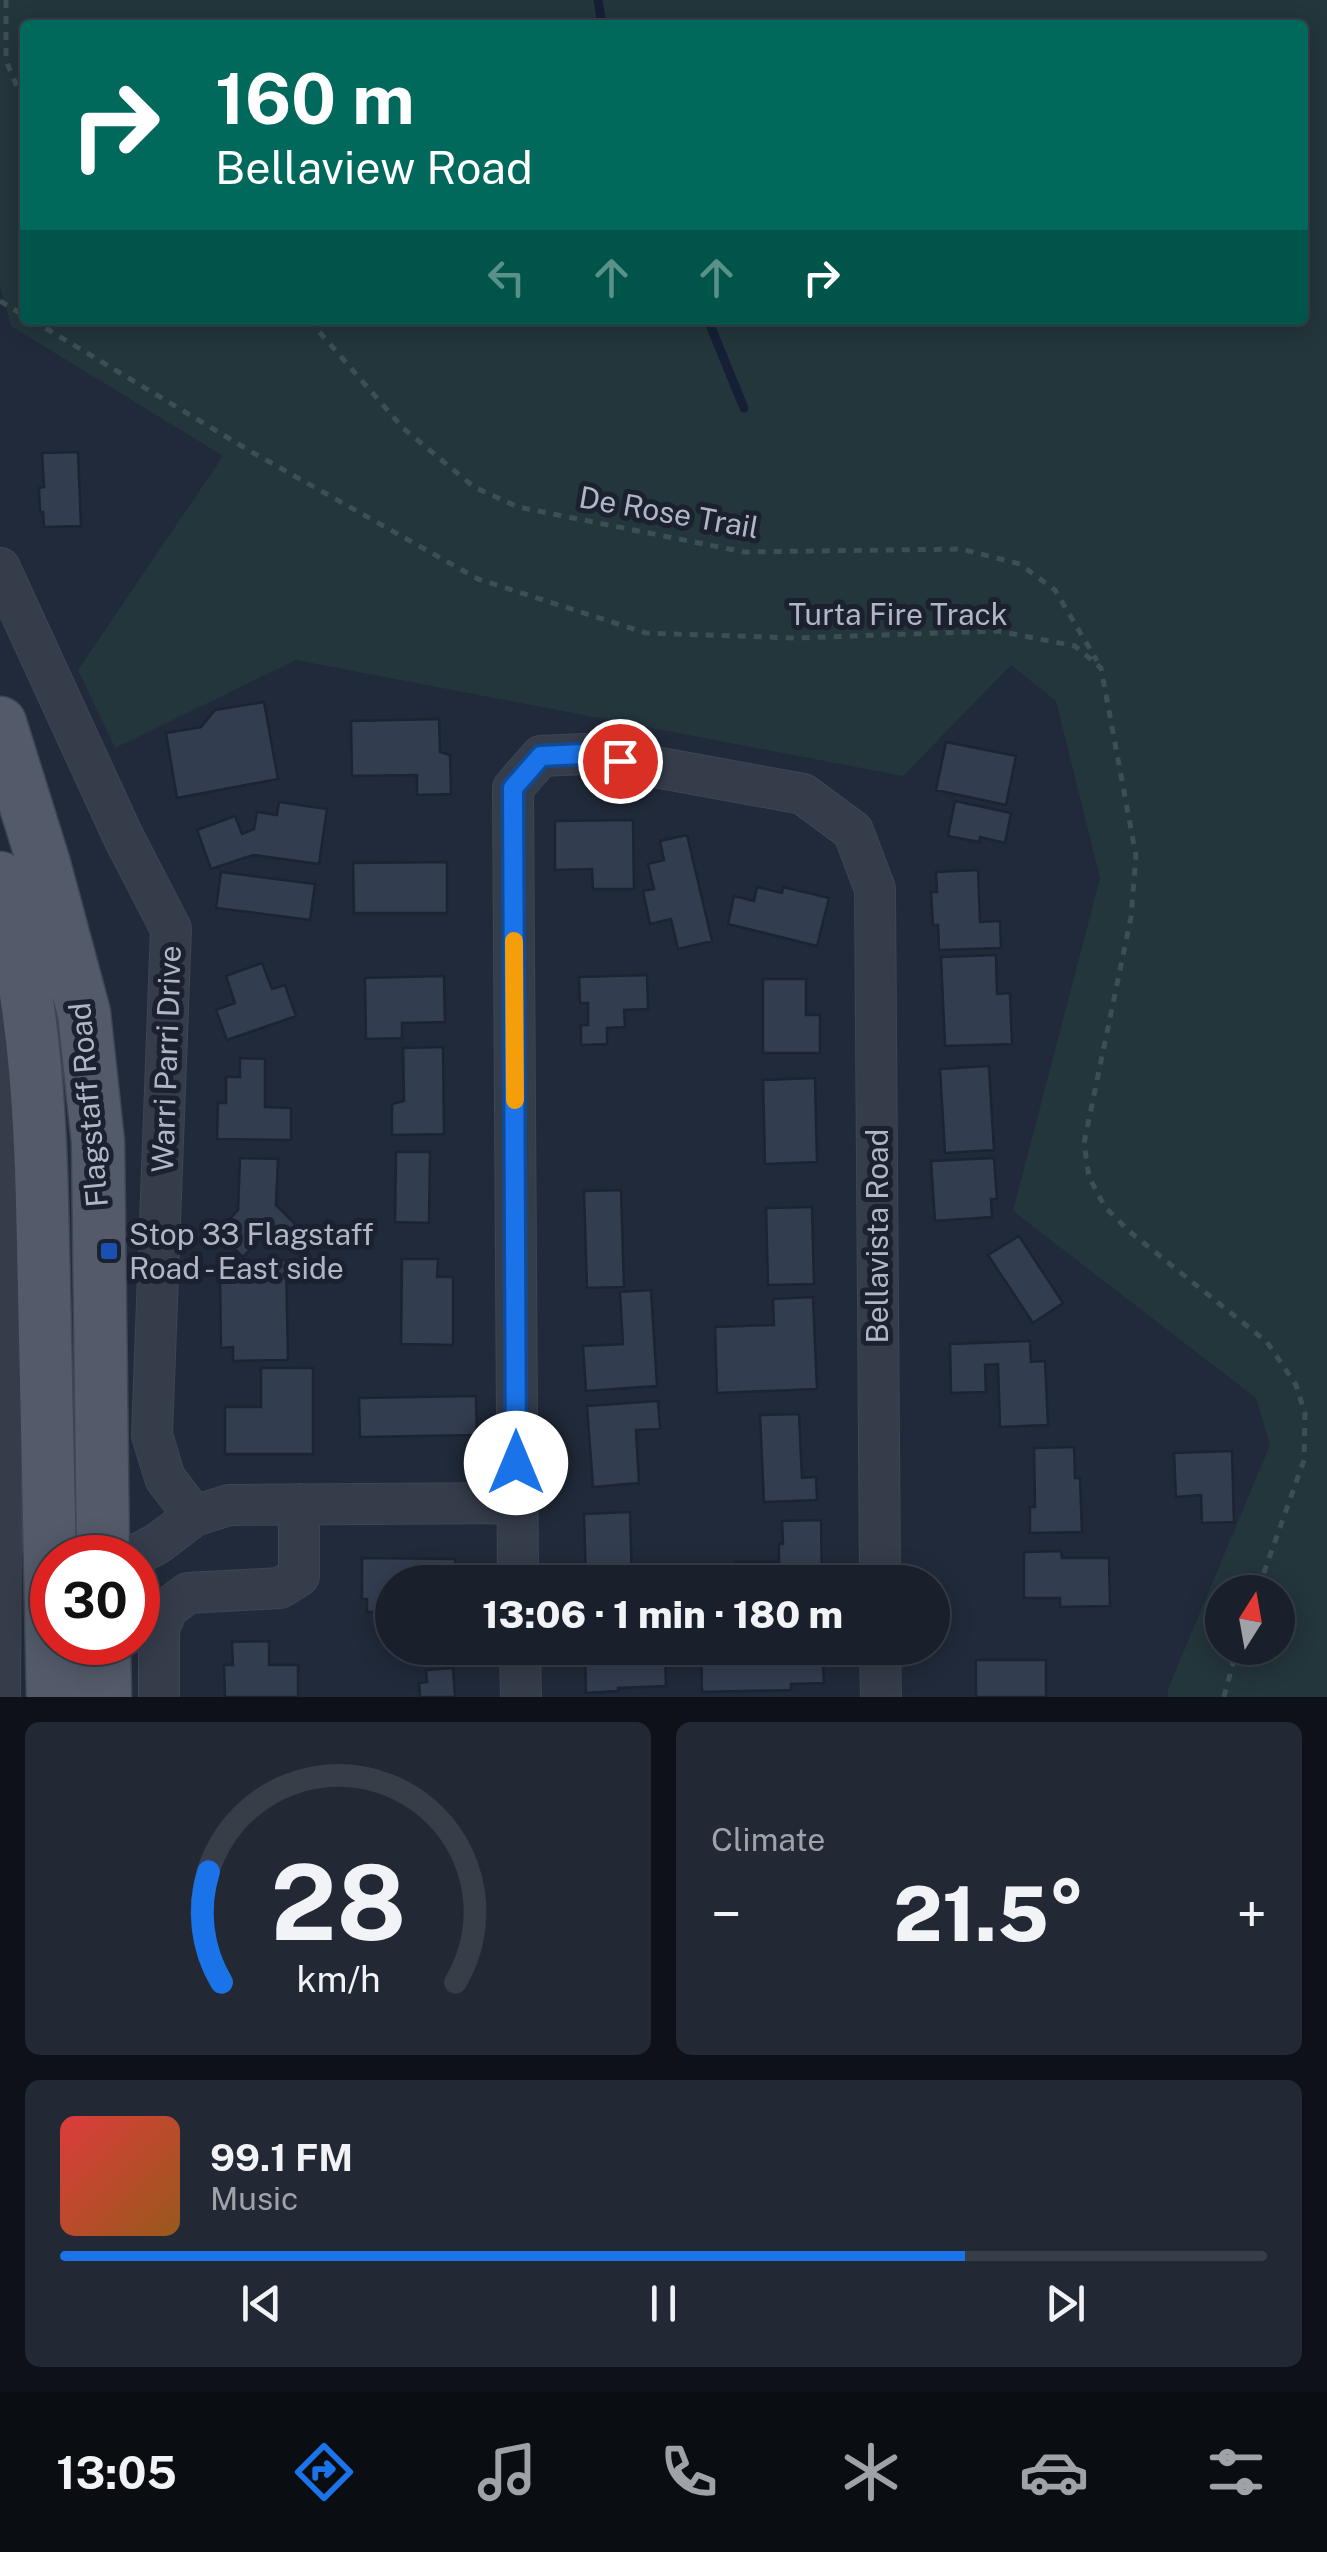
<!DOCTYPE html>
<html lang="en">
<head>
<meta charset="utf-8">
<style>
  body { margin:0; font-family:"Public Sans",sans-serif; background:#222834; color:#f1f3f6; height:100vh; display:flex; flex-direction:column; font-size:38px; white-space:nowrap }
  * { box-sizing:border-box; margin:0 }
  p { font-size:32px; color:#9fa3a9 }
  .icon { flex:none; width:55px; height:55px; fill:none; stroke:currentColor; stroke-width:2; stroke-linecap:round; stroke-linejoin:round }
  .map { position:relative; height:1697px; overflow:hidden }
  .side { display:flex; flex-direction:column; gap:25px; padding:25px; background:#0e1218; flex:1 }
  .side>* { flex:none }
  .top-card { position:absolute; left:20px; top:20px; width:1288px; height:305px; border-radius:10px; box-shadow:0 5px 25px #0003,0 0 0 2px #373e48; background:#00695c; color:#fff; overflow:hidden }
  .needle { width:65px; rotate:11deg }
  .controls { position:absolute; left:1205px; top:1575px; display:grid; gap:20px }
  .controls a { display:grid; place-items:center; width:90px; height:90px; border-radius:50%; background:#19202c; box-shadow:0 5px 25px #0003,0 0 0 2px #373e48; font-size:50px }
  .speed { position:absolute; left:30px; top:1535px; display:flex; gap:20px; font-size:50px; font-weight:700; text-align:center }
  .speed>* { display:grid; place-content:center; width:130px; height:130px; border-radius:50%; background:#19202c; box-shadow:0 5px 25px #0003,0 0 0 2px #373e48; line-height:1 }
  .speed .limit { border:15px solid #d22; background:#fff; color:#111 }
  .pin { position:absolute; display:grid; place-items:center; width:85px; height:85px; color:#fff; margin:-42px; border:5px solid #fff; border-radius:50%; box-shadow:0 2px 10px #0007 }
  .me { position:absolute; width:110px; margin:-55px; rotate:0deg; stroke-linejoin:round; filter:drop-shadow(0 0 8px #0008) }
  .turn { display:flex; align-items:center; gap:35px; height:210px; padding:0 30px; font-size:45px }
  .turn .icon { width:130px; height:130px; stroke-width:2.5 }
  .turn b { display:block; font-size:70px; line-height:85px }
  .lanes { display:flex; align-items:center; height:95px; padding:0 30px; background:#0003; justify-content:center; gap:50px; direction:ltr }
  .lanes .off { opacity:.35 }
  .big { font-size:75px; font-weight:800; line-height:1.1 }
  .side .tile { flex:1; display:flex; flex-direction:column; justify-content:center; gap:15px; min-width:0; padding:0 35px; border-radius:15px; background:#222834 }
  .side .dial { align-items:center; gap:0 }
  .dial svg { height:260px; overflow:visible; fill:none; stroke:#373e48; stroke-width:7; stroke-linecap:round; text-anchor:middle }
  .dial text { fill:#f1f3f6; stroke:none }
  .song { display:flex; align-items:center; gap:30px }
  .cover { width:120px; height:120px; border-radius:15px; background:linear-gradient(135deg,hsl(0 70% 55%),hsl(30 70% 35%)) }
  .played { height:10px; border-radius:5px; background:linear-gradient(90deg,#1a73e8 75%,#373e48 75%) }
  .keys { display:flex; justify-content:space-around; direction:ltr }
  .heat { display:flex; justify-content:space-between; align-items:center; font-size:55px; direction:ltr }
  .side .tiles { flex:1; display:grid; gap:25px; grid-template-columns:1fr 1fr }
  .tile:last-child { grid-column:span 2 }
  .trip { position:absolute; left:375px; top:1565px; width:575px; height:100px; border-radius:50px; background:#19202c; box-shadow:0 5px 25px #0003,0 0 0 2px #373e48; font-weight:800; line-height:100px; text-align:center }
  .tabs { display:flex; height:160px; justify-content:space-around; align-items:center; background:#0a0d12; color:#9fa3a9 }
  .tabs .icon { width:70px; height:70px }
  .tabs .current { color:#1a73e8 }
  .tabs b { font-size:45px; color:#f1f3f6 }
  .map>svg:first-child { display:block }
  .green { fill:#23363b; fill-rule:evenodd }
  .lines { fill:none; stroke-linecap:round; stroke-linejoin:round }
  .stream { stroke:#152037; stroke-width:9 }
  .building { fill:#333d50; stroke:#1c2331; stroke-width:2.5 }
  .minor-casing { stroke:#3e4553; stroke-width:42 }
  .major-casing { stroke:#3e4553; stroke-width:55 }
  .path { stroke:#3c4f53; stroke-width:5; stroke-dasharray:8 8; stroke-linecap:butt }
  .minor { stroke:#353c4a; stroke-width:40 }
  .major { stroke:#535b6a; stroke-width:52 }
  .route-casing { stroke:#114b97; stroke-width:25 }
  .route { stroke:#1a73e8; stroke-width:18 }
  .slow { stroke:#f59e0b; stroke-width:18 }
  .transit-dot { fill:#1a4fb4; stroke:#1b212f; stroke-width:4 }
  .labels { text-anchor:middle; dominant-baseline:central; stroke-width:10; stroke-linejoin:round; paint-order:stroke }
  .street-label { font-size:30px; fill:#b0b6c6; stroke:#1b212f }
  .poi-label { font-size:30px; fill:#b0b6c6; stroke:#1b212f; text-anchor:start }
</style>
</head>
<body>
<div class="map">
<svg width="1327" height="1697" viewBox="0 0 1327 1697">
  <rect width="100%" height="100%" fill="#212a3a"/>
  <path class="green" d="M0 0H1327V1697H1168V1689L1270 1445 1256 1398 1013 1211 1100 878 1056 701 1011 665 903 776 296 660 115 748 78 670 223 456 11 326 0 286ZM25 25H1302V320H25ZM1222 1592H1278V1648H1222Z"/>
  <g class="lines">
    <path class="stream" d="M598 0 602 25
      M708 320 744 408"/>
  </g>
  <path class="building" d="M78 452 81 526 44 527 43 512H40L39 488 44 487 42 453Z
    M264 702 278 779 177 798 166 733 201 727 215 710Z
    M439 719 440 752 450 755 451 794 417 795V775L352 776 351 721Z
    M946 742 1016 756 1006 805 936 790Z
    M955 801 1011 813 1005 843 980 837 979 842 948 836Z
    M279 802 327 809 319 864 253 855 211 869 197 830 235 816 242 834 254 829 257 812 277 815Z
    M633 820 634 889H593L592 869 555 870V821Z
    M687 835 712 941 678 949 671 919 650 924 643 891 654 889 648 864 664 860 660 841Z
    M447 862V913H354L353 863Z
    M978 870 980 922 1000 921 1001 948 939 950 938 925H933L931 892H937L936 872Z
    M221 872 315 884 310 920 216 908Z
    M757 887 782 893 783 887 829 898 817 946 728 924 734 896 754 901Z
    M996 955 997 994 1010 993 1012 1044 945 1046 941 957Z
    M262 963 272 989 285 985 296 1016 227 1040 216 1010 235 1003 226 976Z
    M647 975 648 1009 624 1010 625 1027 607 1028V1044L581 1045V1025H588V1003H580L579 977Z
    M444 976 445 1022 402 1023V1038L366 1039 365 978Z
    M763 979H806V1015H820V1053H763Z
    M443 1047 444 1134 392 1135V1104L404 1101 403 1048Z
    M240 1058 265 1059V1107L291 1108V1140L217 1139 218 1103H226V1077H240Z
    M989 1066 994 1150 945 1153 940 1069Z
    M815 1078 817 1162 765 1164 763 1080Z
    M396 1152H430L429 1223 395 1222Z
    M240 1158 278 1159 276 1205 296 1225 281 1241 268 1230 243 1257 217 1232 238 1210Z
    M994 1158 997 1199H991L992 1217 935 1221 931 1161Z
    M621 1190 624 1287 587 1288 584 1191Z
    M812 1207 814 1284 768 1285 766 1208Z
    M1019 1236 1063 1303 1033 1323 988 1255Z
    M402 1259H438L437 1277H453V1345L401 1344Z
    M286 1260 288 1360 233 1361V1347L221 1348 220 1274H232L231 1261Z
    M651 1290 657 1386 586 1391 583 1346 623 1344 620 1292Z
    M813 1297 817 1389 717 1393 715 1327 774 1325 773 1299Z
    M1030 1341 1031 1362 1045 1361 1048 1425 1000 1427 998 1364 985 1365 986 1392 951 1393 950 1344Z
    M261 1368H313V1454H225V1407H261Z
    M476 1396 477 1435 360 1437 359 1398Z
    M658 1401 660 1429 636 1430 639 1483 593 1487 587 1406Z
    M799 1414 802 1478 816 1477 817 1500 764 1502 760 1415Z
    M1074 1447 1075 1478H1080L1082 1532 1030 1533V1507H1035L1034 1448Z
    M1232 1451 1234 1522 1202 1523 1201 1495 1176 1497 1174 1453Z
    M630 1512 632 1582H586L584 1514Z
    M821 1520 822 1582H736L735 1562H779V1544H783L782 1521Z
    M1061 1551 1062 1558H1109L1110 1606 1060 1607V1598H1024V1552Z
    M362 1558 455 1559V1582H392V1612H367V1599H362Z
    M269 1641V1665H298V1697H225L224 1665H233L232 1642Z
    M585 1648H665L666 1686 618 1688V1691L586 1693Z
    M701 1648H822L824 1683 791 1684V1690L702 1692Z
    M976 1660H1046V1697H976Z
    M453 1668 455 1697H420L419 1683 427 1682 426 1670Z"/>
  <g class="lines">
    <g class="minor-casing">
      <path id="minor" d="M0 568 123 836 171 929 152 1435 165 1478 194 1516
        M130 1558 157 1544 194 1516 229 1505 517 1503
        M518 1582 513 788 541 756 584 754 803 794 853 831 875 889 880 1582
        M520 1648 521 1697
        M880 1648 881 1697
        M0 1697 4 974
        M159 1697V1628L168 1608 188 1593 280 1588 299 1576V1504"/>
    </g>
    <g class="major-casing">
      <path id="major" d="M0 723 44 864 84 1013 98 1142 103 1558
        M0 878C41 1012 41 1155 44 1293 47 1428 50 1562 53 1697
        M104 1642 105 1697"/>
    </g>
    <path class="path" d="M6 0V61L25 105
      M0 301 25 316
      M32 320 250 451 478 579 646 633 796 638 998 631 1075 646 1101 668 1136 856 1131 917 1084 1143 1089 1177 1105 1207 1130 1232 1267 1342 1296 1385 1305 1413 1304 1460 1257 1592
      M309 320 403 428 474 487 518 507 744 552 961 549 1020 564 1055 590 1097 661
      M1224 1697 1237 1648"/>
    <use href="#minor" class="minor"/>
    <use href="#major" class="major"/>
  </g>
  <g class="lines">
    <g class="route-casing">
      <path id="route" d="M516 1463 513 788 541 756 584 754 620 761"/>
    </g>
    <use href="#route" class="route"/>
    <path class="slow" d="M514 941 515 1100"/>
  </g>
  <rect class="transit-dot" x="99" y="1241" width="20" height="20" rx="5"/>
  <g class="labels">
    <g class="street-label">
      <text transform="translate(669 512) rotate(10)">De Rose Trail</text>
      <text x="898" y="614">Turta Fire Track</text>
      <text transform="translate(166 1059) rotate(-88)">Warri Parri Drive</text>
      <text transform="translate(88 1105) rotate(-95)">Flagstaff Road</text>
      <text transform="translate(877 1236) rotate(-90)">Bellavista Road</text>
    </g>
    <g class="poi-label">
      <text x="129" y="1234">Stop 33 Flagstaff<tspan x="129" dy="34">Road - East side</tspan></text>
    </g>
  </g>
</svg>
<div class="controls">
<a><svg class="needle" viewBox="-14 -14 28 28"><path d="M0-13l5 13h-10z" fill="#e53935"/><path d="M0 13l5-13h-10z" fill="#9fa3a9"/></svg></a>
</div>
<div class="speed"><div class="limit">30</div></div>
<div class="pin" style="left:620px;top:761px;background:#d93025"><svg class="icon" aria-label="arrive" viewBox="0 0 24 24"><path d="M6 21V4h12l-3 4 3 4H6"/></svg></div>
<svg class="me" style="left:516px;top:1463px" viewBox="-20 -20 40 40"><circle r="19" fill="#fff"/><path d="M0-13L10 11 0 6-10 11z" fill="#1a73e8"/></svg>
<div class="trip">13:06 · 1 min · 180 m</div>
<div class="top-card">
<div class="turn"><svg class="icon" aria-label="right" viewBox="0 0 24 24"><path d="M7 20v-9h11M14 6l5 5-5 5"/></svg><div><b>160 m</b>Bellaview Road</div></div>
<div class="lanes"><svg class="icon off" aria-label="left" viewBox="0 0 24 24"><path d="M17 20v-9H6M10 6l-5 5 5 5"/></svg><svg class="icon off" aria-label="ahead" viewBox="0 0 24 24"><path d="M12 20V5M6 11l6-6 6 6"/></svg><svg class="icon off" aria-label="ahead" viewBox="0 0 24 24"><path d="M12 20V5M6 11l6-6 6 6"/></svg><svg class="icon" aria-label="right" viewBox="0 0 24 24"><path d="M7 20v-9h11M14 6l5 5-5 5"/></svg></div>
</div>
</div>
<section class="side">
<div class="tiles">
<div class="tile dial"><svg viewBox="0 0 100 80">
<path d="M14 69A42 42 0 1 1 86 69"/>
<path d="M14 69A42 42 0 0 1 10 35" stroke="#1a73e8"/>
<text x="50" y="56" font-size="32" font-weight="700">28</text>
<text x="50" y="72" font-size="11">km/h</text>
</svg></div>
<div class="tile"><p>Climate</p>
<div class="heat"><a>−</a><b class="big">21.5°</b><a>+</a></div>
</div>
<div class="tile">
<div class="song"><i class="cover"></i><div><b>99.1 FM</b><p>Music</p></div></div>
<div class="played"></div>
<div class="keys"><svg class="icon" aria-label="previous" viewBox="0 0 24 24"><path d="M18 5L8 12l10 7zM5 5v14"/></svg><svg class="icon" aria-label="pause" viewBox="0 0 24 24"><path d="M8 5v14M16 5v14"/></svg><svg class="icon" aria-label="next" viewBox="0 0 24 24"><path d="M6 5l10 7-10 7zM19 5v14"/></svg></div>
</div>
</div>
</section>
<nav class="tabs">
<b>13:05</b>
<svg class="icon current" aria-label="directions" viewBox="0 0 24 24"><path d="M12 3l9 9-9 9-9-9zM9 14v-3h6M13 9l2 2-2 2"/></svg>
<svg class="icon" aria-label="music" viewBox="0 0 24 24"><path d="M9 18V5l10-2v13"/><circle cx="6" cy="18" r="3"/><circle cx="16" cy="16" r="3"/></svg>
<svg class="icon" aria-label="phone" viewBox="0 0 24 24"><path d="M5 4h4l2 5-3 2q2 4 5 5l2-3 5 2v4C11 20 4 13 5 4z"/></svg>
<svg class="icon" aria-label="climate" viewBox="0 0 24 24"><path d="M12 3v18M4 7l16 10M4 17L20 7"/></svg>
<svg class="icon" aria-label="car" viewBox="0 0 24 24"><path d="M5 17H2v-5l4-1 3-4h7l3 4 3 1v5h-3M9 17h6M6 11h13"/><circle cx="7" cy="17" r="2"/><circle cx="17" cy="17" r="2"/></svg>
<svg class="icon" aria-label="filters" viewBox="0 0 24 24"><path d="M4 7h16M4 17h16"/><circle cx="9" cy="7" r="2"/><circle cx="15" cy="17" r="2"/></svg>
</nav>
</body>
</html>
